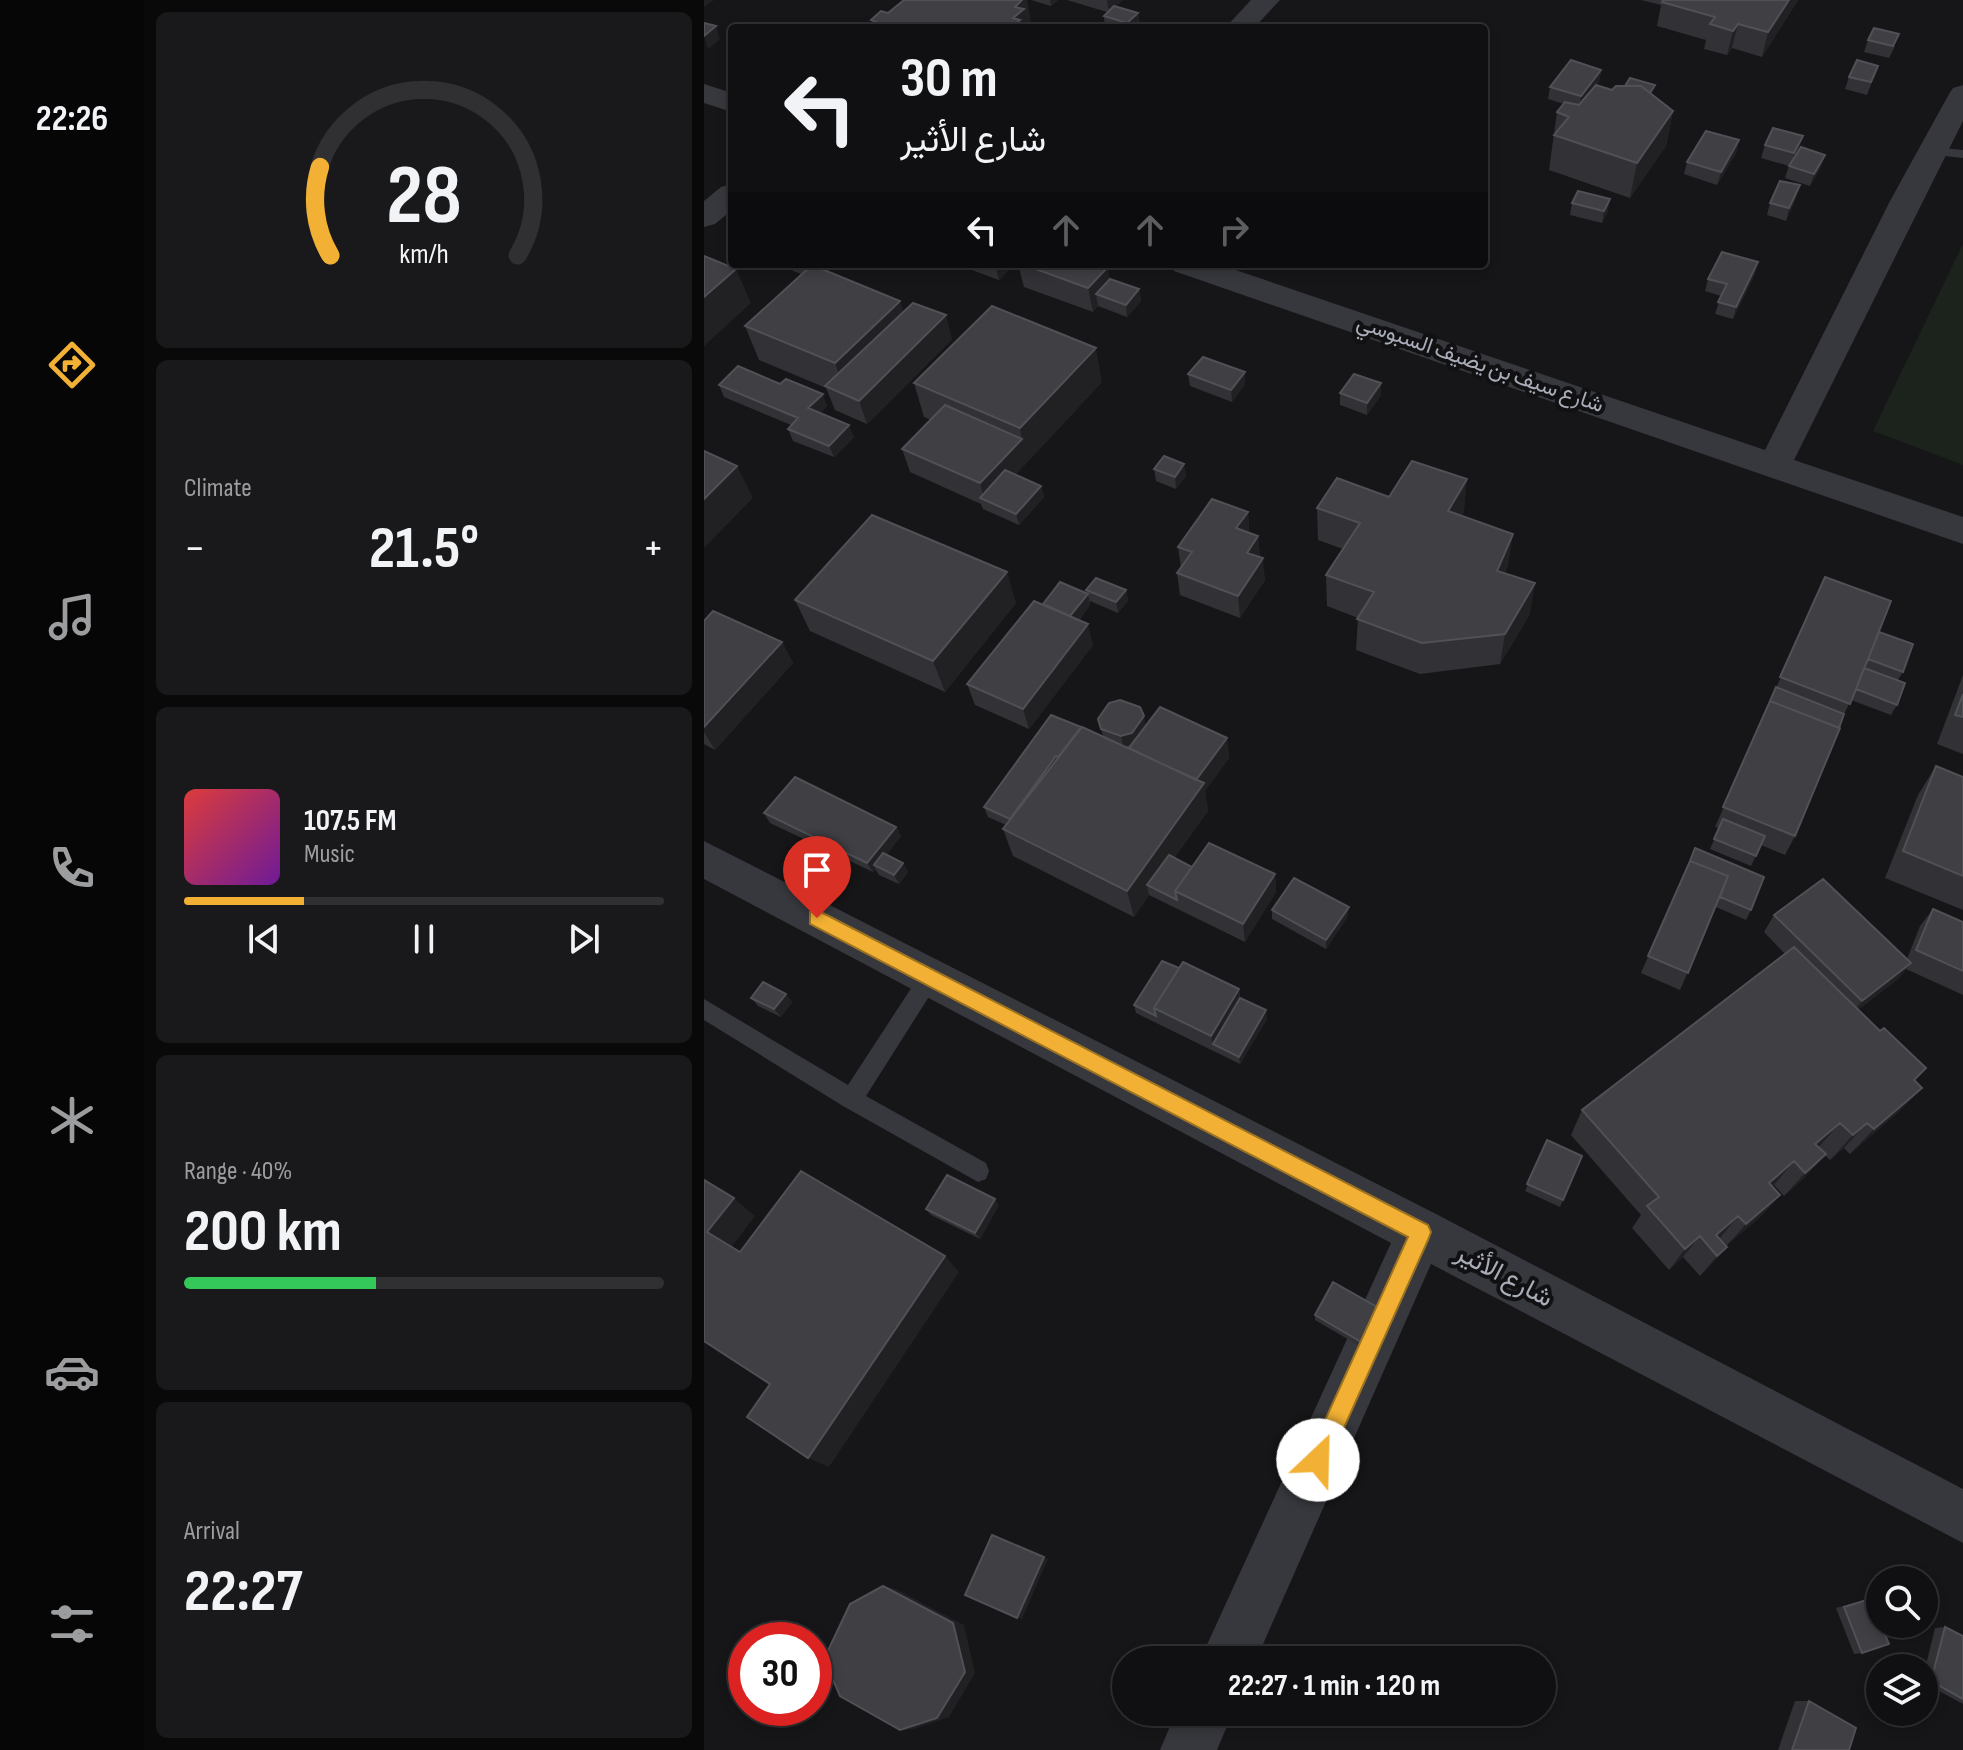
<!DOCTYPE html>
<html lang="en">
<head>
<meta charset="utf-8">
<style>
  body { margin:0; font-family:"Sofia Sans Condensed",Vazirmatn,sans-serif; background:#19191b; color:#f1f3f6; height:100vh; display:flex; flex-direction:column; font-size:30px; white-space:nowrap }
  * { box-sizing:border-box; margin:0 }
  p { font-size:26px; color:#9c9d9f }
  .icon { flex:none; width:44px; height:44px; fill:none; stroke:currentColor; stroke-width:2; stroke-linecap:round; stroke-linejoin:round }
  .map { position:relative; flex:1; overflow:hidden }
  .side { display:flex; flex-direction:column; gap:12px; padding:12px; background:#09090a; width:560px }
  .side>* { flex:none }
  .banner { position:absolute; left:24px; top:24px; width:760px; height:244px; border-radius:8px; box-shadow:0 4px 12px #0003,0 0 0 2px #303032; background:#101012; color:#f1f3f6; overflow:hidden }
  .fabs { position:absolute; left:1162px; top:1566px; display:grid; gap:16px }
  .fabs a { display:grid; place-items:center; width:72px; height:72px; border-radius:50%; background:#101012; box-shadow:0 4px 12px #0003,0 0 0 2px #303032; font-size:40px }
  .speed { position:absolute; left:24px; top:1622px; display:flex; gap:16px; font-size:40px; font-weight:700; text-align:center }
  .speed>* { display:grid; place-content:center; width:104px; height:104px; border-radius:50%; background:#101012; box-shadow:0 4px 12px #0003,0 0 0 2px #303032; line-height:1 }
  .speed .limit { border:12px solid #d22; background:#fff; color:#111 }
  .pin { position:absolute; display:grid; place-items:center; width:68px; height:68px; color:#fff; margin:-82px -34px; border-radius:50% 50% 50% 0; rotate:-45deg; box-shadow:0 0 8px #0007 }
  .pin .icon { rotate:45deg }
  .me { position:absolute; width:88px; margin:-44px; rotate:24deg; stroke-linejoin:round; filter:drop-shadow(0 0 6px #0008) }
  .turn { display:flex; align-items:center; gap:28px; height:168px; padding:0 40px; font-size:36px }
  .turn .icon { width:104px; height:104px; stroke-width:2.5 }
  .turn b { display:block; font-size:56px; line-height:68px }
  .lanes { display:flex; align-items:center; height:76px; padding:0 40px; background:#0003; justify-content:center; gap:40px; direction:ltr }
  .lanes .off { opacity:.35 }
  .big { font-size:60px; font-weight:700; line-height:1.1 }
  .side .tile { flex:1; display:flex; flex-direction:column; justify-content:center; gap:12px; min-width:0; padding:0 28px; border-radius:12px; background:#19191b }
  .side .dial { align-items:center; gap:0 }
  .dial svg { height:208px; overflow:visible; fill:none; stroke:#303032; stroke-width:7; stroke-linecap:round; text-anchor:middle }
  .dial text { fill:#f1f3f6; stroke:none }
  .song { display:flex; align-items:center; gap:24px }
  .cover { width:96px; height:96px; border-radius:12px; background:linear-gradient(135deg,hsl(0 70% 55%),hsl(280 70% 35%)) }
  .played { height:8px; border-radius:4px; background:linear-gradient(90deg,#f2b134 25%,#303032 25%) }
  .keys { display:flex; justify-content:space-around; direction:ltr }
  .heat { display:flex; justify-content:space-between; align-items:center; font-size:44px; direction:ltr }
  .charge { height:12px; border-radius:6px; background:linear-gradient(90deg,#34c759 40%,#303032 0) }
  .trip { position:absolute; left:408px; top:1646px; width:444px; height:80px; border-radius:40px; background:#101012; box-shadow:0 4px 12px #0003,0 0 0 2px #303032; font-weight:700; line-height:80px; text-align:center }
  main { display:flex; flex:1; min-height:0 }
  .dock { display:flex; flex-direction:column; width:144px; justify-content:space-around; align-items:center; background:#060607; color:#9c9d9f }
  .dock .icon { width:56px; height:56px }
  .dock .on { color:#f2b134 }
  .dock b { font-size:36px; color:#f1f3f6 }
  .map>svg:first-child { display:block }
  .green { fill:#1c231d }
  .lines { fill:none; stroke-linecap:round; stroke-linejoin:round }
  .service { fill:#37383d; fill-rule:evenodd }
  .minor { fill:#37383d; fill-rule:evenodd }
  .wall { fill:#323236 }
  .shaded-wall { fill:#212124 }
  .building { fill:#3f3f44; stroke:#4f5156; stroke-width:2 }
  .route { fill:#f2b134; stroke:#9d7322; stroke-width:2 }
  .labels { text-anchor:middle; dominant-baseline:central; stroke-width:8; stroke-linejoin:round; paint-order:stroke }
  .far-street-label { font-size:22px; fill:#a8adb8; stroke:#111113 }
  .street-label { font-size:26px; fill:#a8adb8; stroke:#111113 }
</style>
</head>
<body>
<main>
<nav class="dock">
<b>22:26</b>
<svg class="icon on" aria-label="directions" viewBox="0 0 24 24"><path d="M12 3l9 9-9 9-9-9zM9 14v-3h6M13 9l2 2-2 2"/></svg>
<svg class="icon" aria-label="music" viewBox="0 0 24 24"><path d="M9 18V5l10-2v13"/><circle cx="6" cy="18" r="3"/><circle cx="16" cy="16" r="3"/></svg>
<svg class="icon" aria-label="phone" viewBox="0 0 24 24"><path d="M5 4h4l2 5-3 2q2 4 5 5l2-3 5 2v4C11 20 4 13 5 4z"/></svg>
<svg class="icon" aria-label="climate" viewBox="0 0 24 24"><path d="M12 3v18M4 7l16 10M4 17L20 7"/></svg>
<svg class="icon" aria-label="car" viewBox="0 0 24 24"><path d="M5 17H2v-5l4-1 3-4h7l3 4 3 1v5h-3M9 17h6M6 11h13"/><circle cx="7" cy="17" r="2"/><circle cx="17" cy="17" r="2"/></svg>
<svg class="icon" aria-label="filters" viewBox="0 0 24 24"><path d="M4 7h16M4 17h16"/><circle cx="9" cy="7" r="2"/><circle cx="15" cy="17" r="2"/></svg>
</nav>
<section class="side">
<div class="tile dial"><svg viewBox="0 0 100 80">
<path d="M14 69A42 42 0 1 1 86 69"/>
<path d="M14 69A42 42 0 0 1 10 35" stroke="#f2b134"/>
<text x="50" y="56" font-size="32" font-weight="700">28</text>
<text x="50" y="72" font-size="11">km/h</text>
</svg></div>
<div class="tile"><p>Climate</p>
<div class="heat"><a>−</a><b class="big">21.5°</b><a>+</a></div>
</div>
<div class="tile">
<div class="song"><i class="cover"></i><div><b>107.5 FM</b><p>Music</p></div></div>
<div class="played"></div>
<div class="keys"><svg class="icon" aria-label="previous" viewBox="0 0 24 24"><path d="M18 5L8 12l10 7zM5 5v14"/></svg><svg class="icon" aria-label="pause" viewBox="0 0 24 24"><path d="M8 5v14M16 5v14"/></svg><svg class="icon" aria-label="next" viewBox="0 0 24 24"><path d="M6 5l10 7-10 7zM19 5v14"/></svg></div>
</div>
<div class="tile"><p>Range · 40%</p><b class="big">200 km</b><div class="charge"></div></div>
<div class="tile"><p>Arrival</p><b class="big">22:27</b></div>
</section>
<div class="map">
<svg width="1259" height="1750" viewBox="0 0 1259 1750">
  <rect width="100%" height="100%" fill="#161618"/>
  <path class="green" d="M1259 244V465L1169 431Z"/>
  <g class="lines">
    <path class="service" d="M1228 147 1259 150V158L1223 154 1221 151Z
      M226 968 233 970 236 977 233 984 162 1096 282 1163 285 1171 282 1179 274 1182 139 1106 0 1020V999L144 1085 219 970Z"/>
    <path class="minor" d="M547 0H576L550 28H521Z
      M0 84 28 93V112L0 103Z
      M1259 85V121L1090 460 1259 517V544L470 271 465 264H514L1061 450 1186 201 1245 94 1249 88Z
      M28 184V210L11 224 0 227V201L17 187Z
      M0 841 734 1215 1259 1489V1543L727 1264 552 1660H496L687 1243 0 879Z
      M472 1712H529L513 1750H456Z"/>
  </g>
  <path class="wall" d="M327 0H354L347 6Z
    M363 0H419L412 6 434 13 436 26 433 28H401L400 16 403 12Z
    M937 0H1094L1058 57 1028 48 1023 55 1000 49 1002 40 953 26 957 5Z
    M1164 40 1191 46 1185 58 1160 52Z
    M1174 66 1163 95 1141 89 1145 77Z
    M897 70 895 82 893 85 908 90 949 95 969 111 962 146 926 198 845 170 853 112 860 104 844 99 846 87Z
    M1099 136 1092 154 1117 167 1106 186 1081 178 1085 166 1057 158 1061 145Z
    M1035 140 1032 153 1013 185 980 174 983 162Z
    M1092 198 1082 221 1063 215 1066 203Z
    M868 203 904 211 898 223 866 215Z
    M86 264H130L123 271 199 311 248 339 163 424 131 410 122 388 55 360 41 326 98 274 89 271Z
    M252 264H310L295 280Z
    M314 264H396L406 279 435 289 437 301 423 317 394 306 389 312 320 287Z
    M1051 274 1029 319 1011 314 1017 296 1001 291 1004 279Z
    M541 372V384L528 402 486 386 484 374Z
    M398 382 311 475 337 486 340 497 315 525 279 509 277 504 206 472 198 449 227 420 220 417 210 383Z
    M15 385 123 406 116 413 150 437 130 457 89 441 84 429 87 425 20 397Z
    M636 393 677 395 663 415 636 405Z
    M450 469 482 476 472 489 452 481Z
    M685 497 760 512 757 516 804 566 801 573 826 614 796 664 716 674 652 650 654 618 623 606 622 575 639 549 614 540 613 508Z
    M544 512 545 533 554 536 556 557 561 580 536 618 476 595 473 573 477 568 474 547Z
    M1121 577 1175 632 1199 672 1194 680 1193 705 1187 715 1147 700 1140 714 1091 836 1081 855 1057 845 1047 866 1006 849 1015 828 1011 827Z
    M382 590H422L424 601 414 613 386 601V605L375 620 389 645 325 729 271 705 263 684 339 604 383 593Z
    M91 600 312 603 241 692 106 631Z
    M0 621 78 642 89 663 11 750 0 744Z
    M1259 675V754L1233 744Z
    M347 715 399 736 394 719 523 738 525 758 501 791 504 811 470 858 488 867 571 874 572 892 541 942 445 895 430 917 309 856 299 829 302 825 284 817 280 807Z
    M1232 766 1259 777V910L1181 878 1214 795Z
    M60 813 192 827 197 836 183 854 199 863 204 872 195 884 175 875 171 869 169 872 66 823Z
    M991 848 1047 910 1042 920 1012 907 976 990 937 973Z
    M1229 909 1259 922V995L1202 969 1194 979 1154 1010 1218 1088 1192 1114 1146 1154 1140 1148 1126 1160 1121 1155 1100 1178 1080 1196 1070 1185 1068 1186 1076 1195 1056 1217 1023 1245 1016 1238 1015 1239 1023 1247 996 1276 979 1257 965 1270 928 1228 937 1215 867 1135 878 1110 1081 954 1060 932 1070 915 1203 959 1216 926Z
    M568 910 644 916 622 949 568 919Z
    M475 968 535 989 536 998 563 1019 536 1064 432 1013 430 1005Z
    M82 994 88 1002 77 1017 54 1006 47 998Z
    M843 1140 878 1156 856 1207 821 1191Z
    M295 1205 276 1239 227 1215 222 1209Z
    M611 1315 689 1321 671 1355 611 1320Z
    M1166 1599 1158 1653 1150 1654 1132 1608Z
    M1241 1627 1259 1636V1704L1220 1683V1673L1231 1628Z
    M1091 1701H1105L1145 1750H1074Z"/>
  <path class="shaded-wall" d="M0 0H10L0 7Z
    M318 0H323L327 21 322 25 323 28H307L311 7Z
    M346 0H354L347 6Z
    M403 0H419L405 13Z
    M1085 0H1094L1058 57 1064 32Z
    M434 13 436 26 433 28H424L423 23Z
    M1034 24 1028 48 1023 55 1029 31Z
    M12 26 16 39 4 49 0 36Z
    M897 70 895 82 875 109 877 96Z
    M969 111 962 146 926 198 933 163Z
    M1099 136 1095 148 1087 166 1090 153Z
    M1035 140 1032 153 1013 185 1017 172Z
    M1121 155 1117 167 1106 186 1110 174Z
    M1096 185 1092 198 1082 221 1085 208Z
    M906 199 904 211 898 223 900 211Z
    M1054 262 1051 274 1029 319 1032 307Z
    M114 264H130L115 279 111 267Z
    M295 264H310L295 280 292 268Z
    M404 267 408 291 392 294 394 306 389 312 384 288Z
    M32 269 47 303 0 346V297Z
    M435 289 437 301 423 317 422 305Z
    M196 301 207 335 143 397 131 363Z
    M242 315 248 339 163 424 155 401Z
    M392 348 398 382 286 502 280 500 276 483 318 439 316 428Z
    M541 372V384L528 402 527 390Z
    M677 383V395L663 415V403Z
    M119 394 123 406 109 420 104 408Z
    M145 425 150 437 130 457 125 446Z
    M480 464 482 476 472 489 471 477Z
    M33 466 49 498 0 548V499Z
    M763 479 760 512 741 543 744 511Z
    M337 486 340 497 315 525 312 514Z
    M544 512 545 534 532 528Z
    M809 534 804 566 788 602 793 571Z
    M554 536 556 559 543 553Z
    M559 558 561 580 536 618 534 596Z
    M303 572 312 603 241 692 229 661Z
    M831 583 826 614 796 664 801 634Z
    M422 590 424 601 414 613 412 602Z
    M384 594 386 605 363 634 360 623Z
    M384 624 389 645 325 729 319 709Z
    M78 642 89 663 11 750 0 732V727Z
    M440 716 442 727 431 743 419 747 417 736Z
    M523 738 525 758 501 791 504 811 449 888 443 885 445 895 430 917 423 891 488 786Z
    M352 756 355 766 307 819Z
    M192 827 197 836 173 867 170 865 171 869 169 872 163 863Z
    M199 863 204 872 195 884 190 875Z
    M571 874 572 892 541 942 539 924Z
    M645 907 644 916 622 949V940Z
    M1207 963 1194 979 1145 1017 1158 1001Z
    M535 989 537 1006 509 1044 507 1036Z
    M82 994 88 1002 77 1017 70 1009Z
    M562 1010 563 1019 536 1064 535 1057Z
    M1218 1088 1192 1114 1146 1154 1170 1129Z
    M1136 1123 1114 1148 1111 1144Z
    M1163 1123 1140 1148 1126 1160 1149 1135Z
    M1122 1154 1100 1178 1080 1196 1101 1173Z
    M1090 1161 1070 1185 1045 1206 1065 1183Z
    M1076 1195 1056 1217 1023 1245 1042 1224Z
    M30 1198 51 1216 26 1249 3 1232Z
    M291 1199 295 1205 276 1239 271 1233Z
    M1034 1216 1016 1238 1005 1247 1012 1235Z
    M996 1236 979 1257 965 1270 981 1249Z
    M1023 1247 1005 1267 996 1276 1013 1256Z
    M241 1256 255 1272 125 1467 104 1458Z
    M689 1316V1321L671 1355V1350Z
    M340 1557 344 1559 318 1619 313 1618Z
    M179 1586 192 1589 260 1625 271 1673 245 1717 209 1729 196 1730Z"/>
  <path class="building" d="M200 0H318L311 7 320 9 309 18 316 20 307 28H218L213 26 211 28H177L168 25 172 22 167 20 177 11 184 13Z
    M959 0H1085L1064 32 1034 24 1029 31 1006 24 1011 17 958 2Z
    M410 6 434 13 423 23 400 16Z
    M0 23 12 26 0 36Z
    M1170 28 1195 34 1189 46 1164 40Z
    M867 60 897 70 877 96 846 87Z
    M1153 60 1174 66 1167 82 1145 77Z
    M926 78 951 85 946 93 937 86H921Z
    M892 85 908 90 912 86H937L969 111 933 163 850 135 865 117 853 112 861 102 875 105Z
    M1069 128 1099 136 1090 153 1061 145Z
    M1002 131 1035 140 1017 172 983 162Z
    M1097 147 1121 155 1110 174 1085 166Z
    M1076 181 1096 185 1085 208 1066 203Z
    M874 191 906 199 900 211 868 203Z
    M1018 252 1054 262 1032 307 1014 302 1023 284 1004 279Z
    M0 256 32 269 0 297Z
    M282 264H295L292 268Z
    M318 264H396L404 267 384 288Z
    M108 265 196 301 131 363 41 326Z
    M406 279 435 289 422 305 392 294Z
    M209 303 242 315 155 401 121 386Z
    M288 306 392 348 316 428 210 383Z
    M499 357 541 372 527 390 484 374Z
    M34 366 76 384 82 379 119 394 104 408 145 425 125 446 84 429 94 418 15 385Z
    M650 374 677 383 663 403 636 393Z
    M241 405 318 439 276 483 198 449Z
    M0 451 33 466 0 499Z
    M460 456 480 464 471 477 450 469Z
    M708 461 763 479 744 511 809 534 793 571 831 583 801 634 718 643 653 619 670 592 622 575 656 523 613 508 633 478 685 497Z
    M301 470 337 486 312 514 276 498Z
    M508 499 544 512 532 528 554 536 543 553 559 558 534 596 473 573 488 552 474 547Z
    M168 515 303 572 229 661 91 600Z
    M1121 577 1187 601 1146 704 1076 677Z
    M392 578 422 590 412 602 382 590Z
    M356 582 384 594 366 616 339 604Z
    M330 601 384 624 319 709 263 684Z
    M9 611 78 642 0 727V621Z
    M1175 632 1209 644 1199 672 1164 659Z
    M1160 668 1201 683 1193 705 1152 689Z
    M1072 687 1140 714 1135 728 1066 701Z
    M1259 694V717L1251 715Z
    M416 700 436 707 440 716 428 733 417 736 397 729 394 719 405 703Z
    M1066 701 1136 728 1091 836 1019 807Z
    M456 707 523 738 492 780 425 748Z
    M347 715 377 727 354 757 352 756 306 819 280 807Z
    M378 727 500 783 423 891 299 829Z
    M1232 766 1259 777V876L1199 851Z
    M91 777 192 827 163 863 60 813Z
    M1019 819 1061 836 1052 856 1010 839Z
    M505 843 571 874 539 924 471 891Z
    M991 848 1060 877 1047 910 1016 897 1024 876 986 861 984 866Z
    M179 853 199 863 190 875 170 865Z
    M465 855 488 867 471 891 473 900 443 885Z
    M986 861 1024 876 984 973 944 956Z
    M590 878 645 907 622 940 568 910Z
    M1119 879 1207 963 1158 1001 1070 915Z
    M1229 909 1259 922V971L1212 950Z
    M1090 947 1176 1031 1180 1028 1222 1068 1210 1080 1218 1088 1170 1129 1163 1123 1149 1135 1136 1123 1111 1144 1122 1154 1101 1173 1090 1161 1065 1183 1076 1195 1042 1224 1034 1216 1012 1235 1023 1247 1013 1256 996 1236 981 1249 943 1206 955 1197 878 1110Z
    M458 961 475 968 450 1008 452 1016 430 1005Z
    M479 962 535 989 507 1036 450 1008Z
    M59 982 82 994 70 1009 47 998Z
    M536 998 562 1010 535 1057 509 1044Z
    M843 1140 878 1156 859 1200 823 1184Z
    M97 1171 241 1256 104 1458 43 1417 66 1384 0 1341V1180L30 1198 3 1232 36 1252Z
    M243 1175 291 1199 271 1233 222 1209Z
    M629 1282 689 1316 671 1350 611 1315Z
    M288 1535 340 1557 313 1618 261 1595Z
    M179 1586 249 1623 261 1672 233 1718 196 1730 136 1696 120 1659 146 1604Z
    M1166 1599 1185 1644 1158 1653 1140 1607Z
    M1241 1627 1259 1636V1699L1227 1681Z
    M1105 1701 1152 1728 1145 1750H1088Z"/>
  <path class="route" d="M113 910 724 1225 727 1232 724 1240 622 1468 614 1472 606 1468 603 1460 704 1237 106 924V912Z"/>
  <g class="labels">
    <g class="far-street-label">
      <text transform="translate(776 364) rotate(19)">شارع سيف بن يضيف السبوسي</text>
    </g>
    <g class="street-label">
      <text transform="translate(800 1276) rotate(28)">شارع الأثير</text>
    </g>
  </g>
</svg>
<div class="fabs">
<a><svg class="icon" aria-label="search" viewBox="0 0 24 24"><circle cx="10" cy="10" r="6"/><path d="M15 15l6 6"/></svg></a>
<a><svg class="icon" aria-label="layers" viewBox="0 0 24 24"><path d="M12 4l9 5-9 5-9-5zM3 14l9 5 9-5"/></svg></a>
</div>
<div class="speed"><div class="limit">30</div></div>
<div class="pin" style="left:113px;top:918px;background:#d93025"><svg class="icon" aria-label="arrive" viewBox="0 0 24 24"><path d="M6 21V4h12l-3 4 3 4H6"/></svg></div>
<svg class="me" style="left:614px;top:1460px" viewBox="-20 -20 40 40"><circle r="19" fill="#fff"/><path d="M0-13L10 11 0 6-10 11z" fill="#f2b134"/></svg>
<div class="trip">22:27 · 1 min · 120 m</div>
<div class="banner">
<div class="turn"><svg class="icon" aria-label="left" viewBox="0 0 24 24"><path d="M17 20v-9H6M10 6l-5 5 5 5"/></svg><div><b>30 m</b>شارع الأثير</div></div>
<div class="lanes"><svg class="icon" aria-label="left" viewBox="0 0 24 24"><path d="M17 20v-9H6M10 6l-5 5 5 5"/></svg><svg class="icon off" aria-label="ahead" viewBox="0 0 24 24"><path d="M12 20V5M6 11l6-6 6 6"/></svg><svg class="icon off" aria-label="ahead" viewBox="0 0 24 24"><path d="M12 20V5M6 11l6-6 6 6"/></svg><svg class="icon off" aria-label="right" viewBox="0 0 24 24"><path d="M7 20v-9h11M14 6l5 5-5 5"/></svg></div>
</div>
</div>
</main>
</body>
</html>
